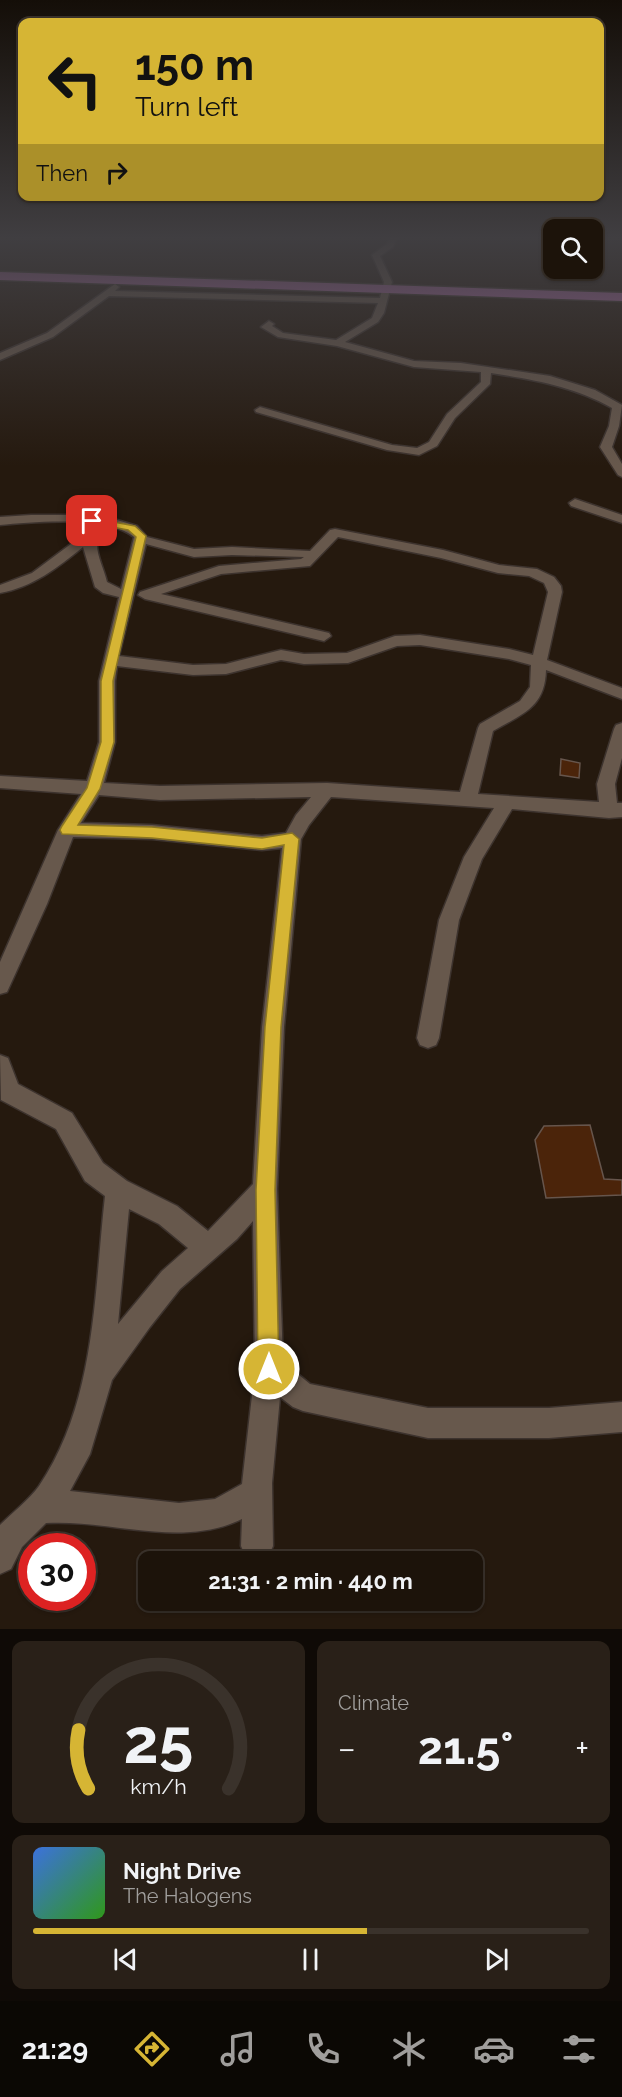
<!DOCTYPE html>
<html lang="en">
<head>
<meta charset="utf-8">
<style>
  body { margin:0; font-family:Raleway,sans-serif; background:#292018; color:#f1f3f6; height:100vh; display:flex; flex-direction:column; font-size:22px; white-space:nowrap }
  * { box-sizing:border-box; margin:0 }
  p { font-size:20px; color:#a09e9c }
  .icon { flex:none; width:33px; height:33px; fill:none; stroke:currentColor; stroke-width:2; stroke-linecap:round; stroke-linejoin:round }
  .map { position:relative; height:1629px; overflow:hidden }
  .drawer { display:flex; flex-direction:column; gap:12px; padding:12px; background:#0f0a06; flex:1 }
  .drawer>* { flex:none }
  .top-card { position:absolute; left:18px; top:18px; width:586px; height:183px; border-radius:12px; box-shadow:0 2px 4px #0004,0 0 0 2px #3a322b; background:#d6b534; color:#111; overflow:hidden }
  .tools { position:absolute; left:543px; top:219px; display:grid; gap:12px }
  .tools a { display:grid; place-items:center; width:60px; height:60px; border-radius:12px; background:#1c130a; box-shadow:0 2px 4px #0004,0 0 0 2px #3a322b; font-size:30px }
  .speed { position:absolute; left:18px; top:1533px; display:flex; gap:12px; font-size:30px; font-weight:700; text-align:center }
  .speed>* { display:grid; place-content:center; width:78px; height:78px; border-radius:50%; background:#1c130a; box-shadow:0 2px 4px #0004,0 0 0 2px #3a322b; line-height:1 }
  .speed .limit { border:9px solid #d22; background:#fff; color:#111 }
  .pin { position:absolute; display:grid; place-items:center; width:51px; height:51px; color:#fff; margin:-26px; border-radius:12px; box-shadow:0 3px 9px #0006 }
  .me { position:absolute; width:66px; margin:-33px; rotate:0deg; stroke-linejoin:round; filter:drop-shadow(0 0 4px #0008) }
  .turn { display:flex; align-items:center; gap:21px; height:126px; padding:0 18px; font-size:27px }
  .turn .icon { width:78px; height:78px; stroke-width:2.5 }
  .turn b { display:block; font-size:42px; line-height:51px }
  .then { display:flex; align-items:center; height:57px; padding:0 18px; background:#0003; gap:12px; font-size:22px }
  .big { font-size:45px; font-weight:700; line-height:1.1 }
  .drawer .tile { flex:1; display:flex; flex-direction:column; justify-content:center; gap:9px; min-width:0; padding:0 21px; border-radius:12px; background:#292018 }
  .drawer .dial { align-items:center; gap:0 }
  .dial svg { height:156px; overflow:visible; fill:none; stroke:#3a322b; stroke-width:7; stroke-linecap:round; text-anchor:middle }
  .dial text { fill:#f1f3f6; stroke:none }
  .song { display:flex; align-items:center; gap:18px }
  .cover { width:72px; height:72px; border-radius:9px; background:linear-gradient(135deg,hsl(220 70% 55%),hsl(110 70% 35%)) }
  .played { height:6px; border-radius:3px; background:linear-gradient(90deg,#d6b534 60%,#3a322b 60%) }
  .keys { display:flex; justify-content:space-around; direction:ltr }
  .heat { display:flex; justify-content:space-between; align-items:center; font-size:33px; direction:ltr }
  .drawer .tiles { flex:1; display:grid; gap:12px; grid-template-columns:1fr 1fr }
  .tile:last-child { grid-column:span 2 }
  .trip { position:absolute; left:138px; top:1551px; width:345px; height:60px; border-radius:12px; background:#1c130a; box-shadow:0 2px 4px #0004,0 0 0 2px #3a322b; font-weight:700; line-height:60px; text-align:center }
  .dock { display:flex; height:96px; justify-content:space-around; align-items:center; background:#0b0804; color:#a09e9c }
  .dock .icon { width:42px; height:42px }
  .dock .current { color:#d6b534 }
  .dock b { font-size:27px; color:#f1f3f6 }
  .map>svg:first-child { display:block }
  .building { fill:#4b240a; stroke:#66554c; stroke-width:1.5 }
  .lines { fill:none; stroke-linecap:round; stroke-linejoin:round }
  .minor-casing { stroke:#3d332e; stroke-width:3 }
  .trunk-casing { stroke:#3d332e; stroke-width:3 }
  .minor { fill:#67584c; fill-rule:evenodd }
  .trunk { fill:#b06daa; fill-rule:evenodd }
  .route { fill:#d6b534; stroke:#8b7622; stroke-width:1.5 }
</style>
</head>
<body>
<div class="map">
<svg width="622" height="1629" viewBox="0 0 622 1629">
  <rect width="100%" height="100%" fill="#25190e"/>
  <path class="building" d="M561 759 580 763 579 778 560 775Z
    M590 1125 604 1179 622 1180V1195L546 1198 535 1140 544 1126Z"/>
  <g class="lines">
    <g class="minor-casing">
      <path id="minor" d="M389 238H397L393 247 380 256 392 282 384 313 378 322 345 342 414 361 461 363 550 376 595 390 622 405 619 426 612 447 622 464V477L618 475 600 447 609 426 612 408C573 386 534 380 491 373L490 384 455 418 437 446 419 455 387 450 256 412 255 410 260 407 392 445 417 448 429 442 447 414 481 382V372L414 367 337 346 278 337 261 327 269 321 274 324 272 326 283 333 336 340 372 318 378 303 109 296 53 337 0 360V353L47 333 115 284 119 287 115 291 380 298 384 282 372 255 387 244Z
        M575 499 622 515V523L571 506 569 503Z
        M31 515H75L117 520 137 526 147 537 194 549 232 547 310 551 330 530 335 529 443 550 499 565 537 569 554 577 561 586 562 592 547 660 622 688V699L546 670C545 708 522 714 493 731L478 794 599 802 597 784 614 729 616 725 622 723V758L615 784 617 803H622V817L609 818 512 809 482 859 459 920 439 1038 436 1045 428 1048 420 1045 417 1038 439 920 464 857 494 808 331 797 309 825 301 839 284 1027 277 1189 283 1362 310 1384 428 1408H549L622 1402V1432L549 1438H428L303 1411 293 1407 280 1397 272 1483 273 1546 268 1557 257 1562 246 1557 241 1546 242 1519C181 1549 110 1519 46 1523L22 1547 11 1569 0 1574V1525C12 1513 29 1500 39 1486 96 1402 94 1294 105 1196L85 1181 56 1129 1 1100 0 1055 8 1058 18 1084 72 1113 103 1163 127 1181 177 1206 208 1231 253 1184 262 1027 282 848 262 850 152 839 73 837 47 904 7 992 0 994V962L58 830 81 794 0 788V776L87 781 99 742V681L119 597 103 593 95 587 83 547C57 568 33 587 0 593V585L32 573 95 526 101 530C91 548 103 564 107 582L121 589 134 537C107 515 34 522 0 525V517ZM338 537 441 558 498 573 529 576 544 583 548 592 533 655 509 649 420 635 395 636 347 653 304 654 281 650 226 664 193 665 119 656 146 544 194 557 232 555 304 557 301 559 219 566 140 592 138 595 145 599 324 641 331 636 329 633 161 594 221 574 310 566ZM420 645 509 659 531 665 530 687 520 701 480 724 478 728 460 792 327 783 160 786 104 783 115 742V681L117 666 193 675 226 674 281 660 304 664 348 663 397 646ZM99 795 160 800 311 797 296 815 286 833 262 836 152 825 81 823ZM129 1209 159 1224 188 1248 162 1271 118 1324ZM253 1221 255 1369 242 1484 215 1499 179 1503 70 1491 90 1454 112 1380 150 1327 180 1289 237 1239Z"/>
    </g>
    <g class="trunk-casing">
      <path id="trunk" d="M0 272 622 293V301L0 280Z"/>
    </g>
    <use href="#minor" class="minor"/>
    <use href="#trunk" class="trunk"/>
  </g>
  <linearGradient id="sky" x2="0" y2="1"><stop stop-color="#140e08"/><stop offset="0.51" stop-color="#403e41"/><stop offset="1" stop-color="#403e41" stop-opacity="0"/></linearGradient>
  <rect width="622" height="466" fill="url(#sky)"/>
  <path class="route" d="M92 518 135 526 146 536 113 681 114 742 100 789 78 825 152 827 262 838 292 833 299 839 281 1027 275 1190 279 1369 276 1376 269 1379 261 1376 258 1369 256 1190 265 1027 284 845 262 849 152 838 62 834 60 830 62 826 87 788 101 742V681L136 537 128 530 89 523V519Z"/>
</svg>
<div class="tools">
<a><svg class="icon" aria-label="search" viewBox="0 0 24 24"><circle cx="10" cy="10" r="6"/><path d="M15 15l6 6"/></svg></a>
</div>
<div class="speed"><div class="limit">30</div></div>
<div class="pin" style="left:92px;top:521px;background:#d93025"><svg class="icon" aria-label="arrive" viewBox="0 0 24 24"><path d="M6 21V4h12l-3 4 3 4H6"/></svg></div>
<svg class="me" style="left:269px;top:1369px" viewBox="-20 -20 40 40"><circle r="17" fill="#d6b534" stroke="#fff" stroke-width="3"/><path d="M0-11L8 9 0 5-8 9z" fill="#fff"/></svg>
<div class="trip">21:31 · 2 min · 440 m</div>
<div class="top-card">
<div class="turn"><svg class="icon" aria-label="left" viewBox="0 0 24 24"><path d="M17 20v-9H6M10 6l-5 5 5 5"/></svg><div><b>150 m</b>Turn left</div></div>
<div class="then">Then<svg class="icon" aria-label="right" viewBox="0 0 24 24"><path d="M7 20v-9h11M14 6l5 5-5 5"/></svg></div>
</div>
</div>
<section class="drawer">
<div class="tiles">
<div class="tile dial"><svg viewBox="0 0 100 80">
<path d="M14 69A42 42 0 1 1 86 69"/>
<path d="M14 69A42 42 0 0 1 9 39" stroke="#d6b534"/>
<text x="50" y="56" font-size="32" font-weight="700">25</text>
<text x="50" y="72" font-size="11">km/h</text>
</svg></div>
<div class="tile"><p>Climate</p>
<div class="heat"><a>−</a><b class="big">21.5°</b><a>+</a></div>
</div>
<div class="tile">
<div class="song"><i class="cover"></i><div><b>Night Drive</b><p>The Halogens</p></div></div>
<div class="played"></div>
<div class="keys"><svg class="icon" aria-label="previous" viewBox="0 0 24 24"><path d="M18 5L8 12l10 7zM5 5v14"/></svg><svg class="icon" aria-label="pause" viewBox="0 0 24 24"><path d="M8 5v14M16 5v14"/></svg><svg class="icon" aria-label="next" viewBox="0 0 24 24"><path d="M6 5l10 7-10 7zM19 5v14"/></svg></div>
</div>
</div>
</section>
<nav class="dock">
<b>21:29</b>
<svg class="icon current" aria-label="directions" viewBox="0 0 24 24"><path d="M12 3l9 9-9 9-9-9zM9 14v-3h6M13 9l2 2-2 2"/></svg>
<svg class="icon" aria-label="music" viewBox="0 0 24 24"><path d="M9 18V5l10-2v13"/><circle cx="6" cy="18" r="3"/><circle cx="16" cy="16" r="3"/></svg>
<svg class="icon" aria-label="phone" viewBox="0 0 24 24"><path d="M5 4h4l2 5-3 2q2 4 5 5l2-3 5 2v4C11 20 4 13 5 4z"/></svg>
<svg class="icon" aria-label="climate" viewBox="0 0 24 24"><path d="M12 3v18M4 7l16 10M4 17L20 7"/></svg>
<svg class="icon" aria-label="car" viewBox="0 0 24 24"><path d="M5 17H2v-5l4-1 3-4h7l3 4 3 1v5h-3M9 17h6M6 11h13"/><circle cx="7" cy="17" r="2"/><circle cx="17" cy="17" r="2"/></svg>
<svg class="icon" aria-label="filters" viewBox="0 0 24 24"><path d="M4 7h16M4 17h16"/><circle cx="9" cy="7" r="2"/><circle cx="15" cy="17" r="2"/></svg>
</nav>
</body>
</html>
